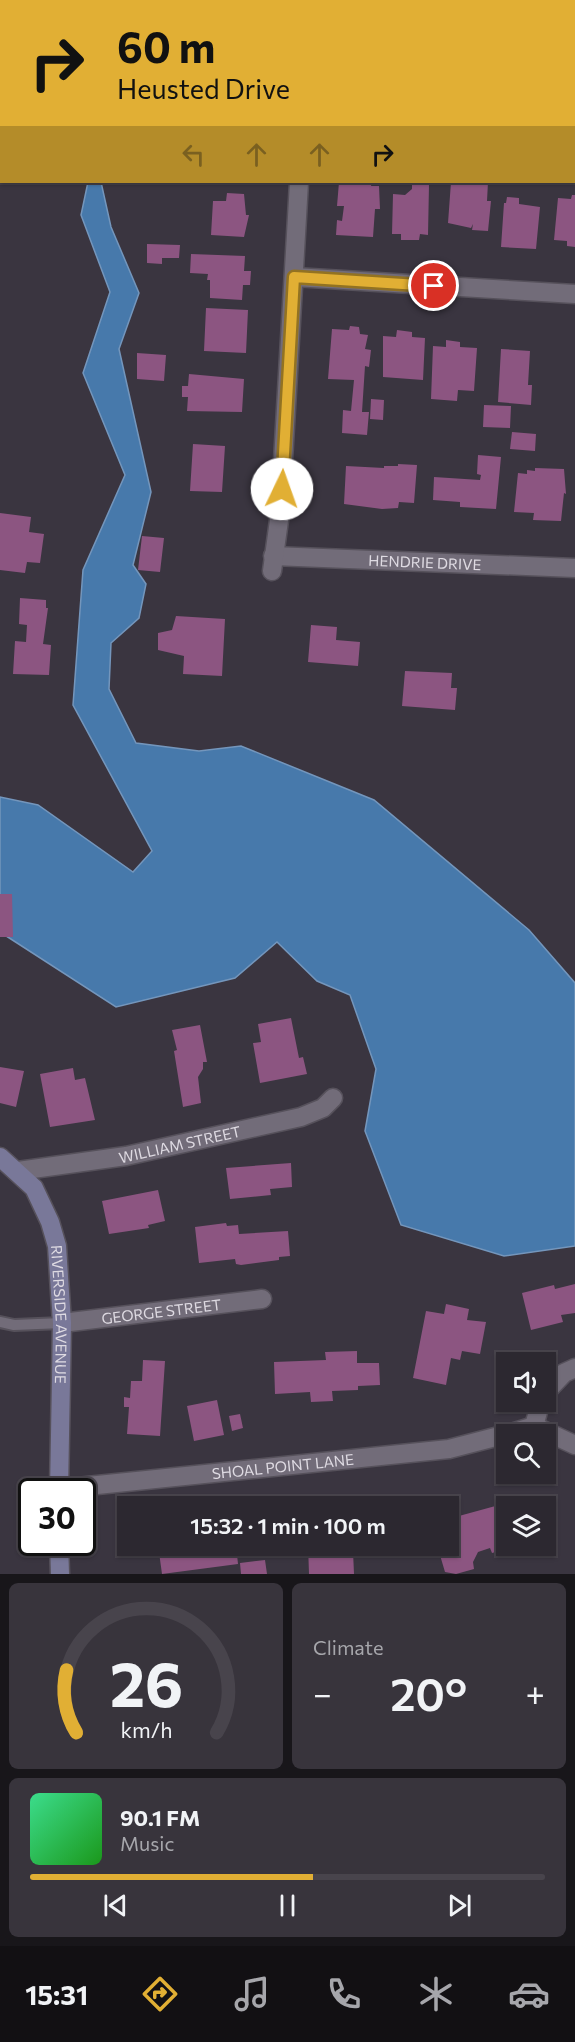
<!DOCTYPE html>
<html lang="en">
<head>
<meta charset="utf-8">
<style>
  body { margin:0; font-family:Commissioner,sans-serif; background:#38343c; color:#f1f3f6; height:100vh; display:flex; flex-direction:column; font-size:22px; white-space:nowrap }
  * { box-sizing:border-box; margin:0 }
  p { font-size:20px; color:#a6a6ab }
  .icon { flex:none; width:33px; height:33px; fill:none; stroke:currentColor; stroke-width:2; stroke-linecap:round; stroke-linejoin:round }
  .map { position:relative; height:1574px; overflow:hidden }
  .details { display:flex; flex-direction:column; gap:9px; padding:9px; background:#18161a; flex:1 }
  .details>* { flex:none }
  .hud { position:absolute; left:0px; top:0px; width:576px; height:183px; box-shadow:0 2px 4px #0004,0 0 0 2px #48444c; background:#e1af34; color:#111; overflow:hidden }
  .tools { position:absolute; left:496px; top:1352px; display:grid; gap:12px }
  .tools a { display:grid; place-items:center; width:60px; height:60px; border-radius:0px; background:#2c2830; box-shadow:0 2px 4px #0004,0 0 0 2px #48444c; font-size:30px }
  .speed { position:absolute; left:18px; top:1478px; display:flex; gap:12px; font-size:30px; font-weight:700; text-align:center }
  .speed>* { display:grid; place-content:center; width:78px; height:78px; border-radius:50%; background:#2c2830; box-shadow:0 2px 4px #0004,0 0 0 2px #48444c; line-height:1 }
  .speed .limit { border:3px solid #111; border-radius:9px; background:#fff; color:#111 }
  .pin { position:absolute; display:grid; place-items:center; width:51px; height:51px; color:#fff; margin:-26px; border:3px solid #fff; border-radius:50%; box-shadow:0 2px 6px #0007 }
  .me { position:absolute; width:66px; margin:-33px; rotate:3deg; stroke-linejoin:round; filter:drop-shadow(0 0 4px #0008) }
  .turn { display:flex; align-items:center; gap:21px; height:126px; padding:0 18px; font-size:27px }
  .turn .icon { width:78px; height:78px; stroke-width:2.5 }
  .turn b { display:block; font-size:42px; line-height:51px }
  .lanes { display:flex; align-items:center; height:57px; padding:0 18px; background:#0003; justify-content:center; gap:30px; direction:ltr }
  .lanes .off { opacity:.35 }
  .big { font-size:45px; font-weight:600; line-height:1.1 }
  .details .tile { flex:1; display:flex; flex-direction:column; justify-content:center; gap:9px; min-width:0; padding:0 21px; border-radius:9px; background:#38343c }
  .details .dial { align-items:center; gap:0 }
  .dial svg { height:156px; overflow:visible; fill:none; stroke:#48444c; stroke-width:7; stroke-linecap:round; text-anchor:middle }
  .dial text { fill:#f1f3f6; stroke:none }
  .song { display:flex; align-items:center; gap:18px }
  .cover { width:72px; height:72px; border-radius:9px; background:linear-gradient(135deg,hsl(150 70% 55%),hsl(120 70% 35%)) }
  .played { height:6px; border-radius:3px; background:linear-gradient(90deg,#e1af34 55%,#48444c 55%) }
  .keys { display:flex; justify-content:space-around; direction:ltr }
  .heat { display:flex; justify-content:space-between; align-items:center; font-size:33px; direction:ltr }
  .details .tiles { flex:1; display:grid; gap:9px; grid-template-columns:1fr 1fr }
  .tile:last-child { grid-column:span 2 }
  .trip { position:absolute; left:117px; top:1496px; width:342px; height:60px; border-radius:0px; background:#2c2830; box-shadow:0 2px 4px #0004,0 0 0 2px #48444c; font-weight:600; line-height:60px; text-align:center }
  .tab-bar { display:flex; height:96px; justify-content:space-around; align-items:center; background:#121013; color:#a6a6ab }
  .tab-bar .icon { width:42px; height:42px }
  .tab-bar .current { color:#e1af34 }
  .tab-bar b { font-size:27px; color:#f1f3f6 }
  .map>svg:first-child { display:block }
  .water { fill:#4779ab; stroke:#7496bc; stroke-width:1.5 }
  .building { fill:#8c5581 }
  .lines { fill:none; stroke-linecap:round; stroke-linejoin:round }
  .lane-casing { stroke:#56515b; stroke-width:14 }
  .street-casing { stroke:#56515b; stroke-width:21 }
  .secondary-casing { stroke:#56515b; stroke-width:21 }
  .lane { stroke:#726c79; stroke-width:10 }
  .street { stroke:#726c79; stroke-width:18 }
  .secondary { stroke:#797899; stroke-width:18 }
  .route-casing { stroke:#927222; stroke-width:15 }
  .route { stroke:#e1af34; stroke-width:10 }
  .labels { text-anchor:middle; dominant-baseline:central; stroke-width:4.5; stroke-linejoin:round; paint-order:stroke }
  .street-label { font-size:15px; fill:#dedae2; stroke:#302b36 }
</style>
</head>
<body>
<div class="map">
<svg width="575" height="1574" viewBox="0 0 575 1574">
  <rect width="100%" height="100%" fill="#3a3540"/>
  <path class="water" d="M88 182H101L111 227 139 293 119 349 151 492 133 565 146 584 139 618 111 643 109 689 136 743 199 751 241 746 374 800 529 930 575 983V1246L504 1256 401 1225 365 1131 376 1069 350 995 317 981 277 942 235 978 116 1007 0 932V797L38 805 133 872 152 851 73 705 83 570 125 475 83 373 110 292 81 215Z"/>
  <path class="building" d="M339 182H372L371 186H379L380 209H375L373 237 336 235 337 220 342 221 344 206H337Z
    M451 182H488L487 201H491L488 231 472 230 473 224 471 228 448 223Z
    M412 184 429 185 428 235 420 234 419 240H401V234H392L393 194 405 195 412 189Z
    M227 193 244 194 246 215H249L244 237 211 235 213 201H226Z
    M572 195H575V247L567 246V241L554 240 558 198 571 199Z
    M507 197 519 198V204L540 207 536 249 501 247 504 203H506Z
    M147 244 180 245 179 258H162V264L147 263Z
    M191 254 245 256 244 271H251L250 285H243L242 300 210 298V280H207L208 274 190 273Z
    M206 308 248 310 246 353 204 351Z
    M350 326 359 327 360 334 368 335 365 349 371 350 369 367 365 366 362 412H369L367 435 342 433 343 410 351 411 354 380 328 379 332 329 349 330Z
    M397 330 412 332V337L425 338 423 380 383 377V336L396 337Z
    M446 340 460 342V347L477 348 474 391 458 390 457 401 431 399 433 346 446 347Z
    M501 349 530 351 528 385H532L531 405 498 402Z
    M137 353 166 355 164 381 137 379Z
    M189 374 244 379 242 412 187 411 188 397H182V386H188Z
    M371 399 384 400 383 420 370 419Z
    M484 405 511 406 510 428 483 427Z
    M512 432 536 434 535 451 510 449Z
    M193 444 225 446 222 492 190 491Z
    M478 455 501 457 496 509 460 507V502L433 500 434 477 480 480 481 475 477 474Z
    M398 464 417 465 414 503 399 502 398 508 382 509 344 504 346 466 384 468V466H398Z
    M535 468 564 469 566 494 564 493 561 521 533 520 534 513 514 512 518 473 527 474V470L535 471Z
    M0 513 31 517 29 532 44 534 40 563 27 562 25 573 0 570Z
    M142 536 164 538 160 572 138 570Z
    M20 598 46 600V608H48L43 644 51 645 49 675 13 674 15 641 26 642 27 625 19 624Z
    M176 616 225 619 222 676 183 674 184 656 158 650V633L172 630Z
    M311 625 337 627 336 640 360 642 358 666 308 662Z
    M405 671 452 673 451 688H457L455 710 402 706Z
    M0 894H12L13 937H0Z
    M291 1018 299 1058 303 1057 307 1074 260 1083 253 1043 261 1042 258 1024Z
    M200 1025 207 1062H203V1069L198 1077 201 1103 183 1107 174 1051 177 1050 172 1030Z
    M0 1067 24 1071 16 1107 0 1103Z
    M73 1068 75 1080 85 1078 95 1120 50 1127 40 1074Z
    M291 1163 292 1187 270 1189 271 1195 230 1199 226 1168Z
    M158 1190 165 1221 148 1225 149 1228 109 1234 102 1201Z
    M226 1223 227 1226 238 1225 239 1234 288 1231 290 1256 279 1257V1260L241 1265 236 1264 235 1259 199 1263 195 1227Z
    M575 1284V1313L561 1315 563 1322 531 1330 522 1293 554 1285 555 1289Z
    M446 1304 469 1309 467 1320 486 1322 480 1354 462 1351 460 1360 451 1358 446 1385 413 1378 426 1311 444 1314Z
    M357 1351V1363H379L380 1385 358 1386V1390L332 1391 333 1401 311 1402 310 1392 275 1394 274 1362 326 1360 325 1352Z
    M143 1360 165 1361 160 1436 127 1434 129 1407H124V1397L130 1398 131 1381H142Z
    M217 1400 224 1435 194 1441 187 1406Z
    M240 1414 243 1428 232 1431 229 1416Z
    M517 1500 519 1506H507V1545L514 1547 492 1553 490 1548 478 1552 473 1562 474 1569 456 1574 445 1572 437 1545H448V1519Z
    M158 1545H236L238 1564 162 1574Z
    M308 1545H372V1549L353 1551 354 1574H309Z
    M265 1560 267 1574H241L240 1563Z"/>
  <g class="lines">
    <g class="lane-casing">
      <path id="lane" d="M0 1322 14 1325 62 1323"/>
    </g>
    <g class="street-casing">
      <g id="street">
        <path d="M387 0 410 2"/>
        <path d="M311 2V0"/>
        <path d="M574 13H575"/>
        <path d="M294 277 575 294"/>
        <path id="s1" d="M273 556 575 568"/>
        <path d="M272 571 280 513 299 182"/>
        <path id="s2" d="M18 1171 126 1156 301 1117 323 1108 333 1098"/>
        <path id="s3" d="M62 1323 262 1299"/>
        <path d="M546 1392 564 1373 575 1368"/>
        <path d="M534 1426 541 1401"/>
        <path d="M508 1434 534 1426 575 1445"/>
        <path id="s4" d="M58 1489 449 1449 507 1434"/>
      </g>
    </g>
    <g class="secondary-casing">
      <g id="secondary">
        <path id="s5" d="M0 1157 34 1188 50 1222 57 1246 62 1323 59 1491"/>
        <path d="M59 1542 60 1574"/>
      </g>
    </g>
    <use href="#lane" class="lane"/>
    <use href="#street" class="street"/>
    <use href="#secondary" class="secondary"/>
  </g>
  <g class="lines">
    <g class="route-casing">
      <path id="route" d="M282 489 294 277 434 286"/>
    </g>
    <use href="#route" class="route"/>
  </g>
  <g class="labels">
    <g class="street-label">
      <text stroke="none"><textPath href="#s1" startOffset="152">HENDRIE DRIVE</textPath></text>
      <text stroke="none"><textPath href="#s2" startOffset="164">WILLIAM STREET</textPath></text>
      <text stroke="none"><textPath href="#s3" startOffset="100">GEORGE STREET</textPath></text>
      <text stroke="none"><textPath href="#s5" startOffset="177">RIVERSIDE AVENUE</textPath></text>
      <text stroke="none"><textPath href="#s4" startOffset="226">SHOAL POINT LANE</textPath></text>
    </g>
  </g>
</svg>
<div class="tools">
<a><svg class="icon" aria-label="sound" viewBox="0 0 24 24"><path d="M4 9h4l5-4v14l-5-4H4zM17 9q2 3 0 6"/></svg></a>
<a><svg class="icon" aria-label="search" viewBox="0 0 24 24"><circle cx="10" cy="10" r="6"/><path d="M15 15l6 6"/></svg></a>
<a><svg class="icon" aria-label="layers" viewBox="0 0 24 24"><path d="M12 4l9 5-9 5-9-5zM3 14l9 5 9-5"/></svg></a>
</div>
<div class="speed"><div class="limit">30</div></div>
<div class="pin" style="left:434px;top:286px;background:#d93025"><svg class="icon" aria-label="arrive" viewBox="0 0 24 24"><path d="M6 21V4h12l-3 4 3 4H6"/></svg></div>
<svg class="me" style="left:282px;top:489px" viewBox="-20 -20 40 40"><circle r="19" fill="#fff"/><path d="M0-13L10 11 0 6-10 11z" fill="#e1af34"/></svg>
<div class="trip">15:32 · 1 min · 100 m</div>
<div class="hud">
<div class="turn"><svg class="icon" aria-label="right" viewBox="0 0 24 24"><path d="M7 20v-9h11M14 6l5 5-5 5"/></svg><div><b>60 m</b>Heusted Drive</div></div>
<div class="lanes"><svg class="icon off" aria-label="left" viewBox="0 0 24 24"><path d="M17 20v-9H6M10 6l-5 5 5 5"/></svg><svg class="icon off" aria-label="ahead" viewBox="0 0 24 24"><path d="M12 20V5M6 11l6-6 6 6"/></svg><svg class="icon off" aria-label="ahead" viewBox="0 0 24 24"><path d="M12 20V5M6 11l6-6 6 6"/></svg><svg class="icon" aria-label="right" viewBox="0 0 24 24"><path d="M7 20v-9h11M14 6l5 5-5 5"/></svg></div>
</div>
</div>
<section class="details">
<div class="tiles">
<div class="tile dial"><svg viewBox="0 0 100 80">
<path d="M14 69A42 42 0 1 1 86 69"/>
<path d="M14 69A42 42 0 0 1 9 37" stroke="#e1af34"/>
<text x="50" y="56" font-size="32" font-weight="700">26</text>
<text x="50" y="72" font-size="11">km/h</text>
</svg></div>
<div class="tile"><p>Climate</p>
<div class="heat"><a>−</a><b class="big">20°</b><a>+</a></div>
</div>
<div class="tile">
<div class="song"><i class="cover"></i><div><b>90.1 FM</b><p>Music</p></div></div>
<div class="played"></div>
<div class="keys"><svg class="icon" aria-label="previous" viewBox="0 0 24 24"><path d="M18 5L8 12l10 7zM5 5v14"/></svg><svg class="icon" aria-label="pause" viewBox="0 0 24 24"><path d="M8 5v14M16 5v14"/></svg><svg class="icon" aria-label="next" viewBox="0 0 24 24"><path d="M6 5l10 7-10 7zM19 5v14"/></svg></div>
</div>
</div>
</section>
<nav class="tab-bar">
<b>15:31</b>
<svg class="icon current" aria-label="directions" viewBox="0 0 24 24"><path d="M12 3l9 9-9 9-9-9zM9 14v-3h6M13 9l2 2-2 2"/></svg>
<svg class="icon" aria-label="music" viewBox="0 0 24 24"><path d="M9 18V5l10-2v13"/><circle cx="6" cy="18" r="3"/><circle cx="16" cy="16" r="3"/></svg>
<svg class="icon" aria-label="phone" viewBox="0 0 24 24"><path d="M5 4h4l2 5-3 2q2 4 5 5l2-3 5 2v4C11 20 4 13 5 4z"/></svg>
<svg class="icon" aria-label="climate" viewBox="0 0 24 24"><path d="M12 3v18M4 7l16 10M4 17L20 7"/></svg>
<svg class="icon" aria-label="car" viewBox="0 0 24 24"><path d="M5 17H2v-5l4-1 3-4h7l3 4 3 1v5h-3M9 17h6M6 11h13"/><circle cx="7" cy="17" r="2"/><circle cx="17" cy="17" r="2"/></svg>
</nav>
</body>
</html>
